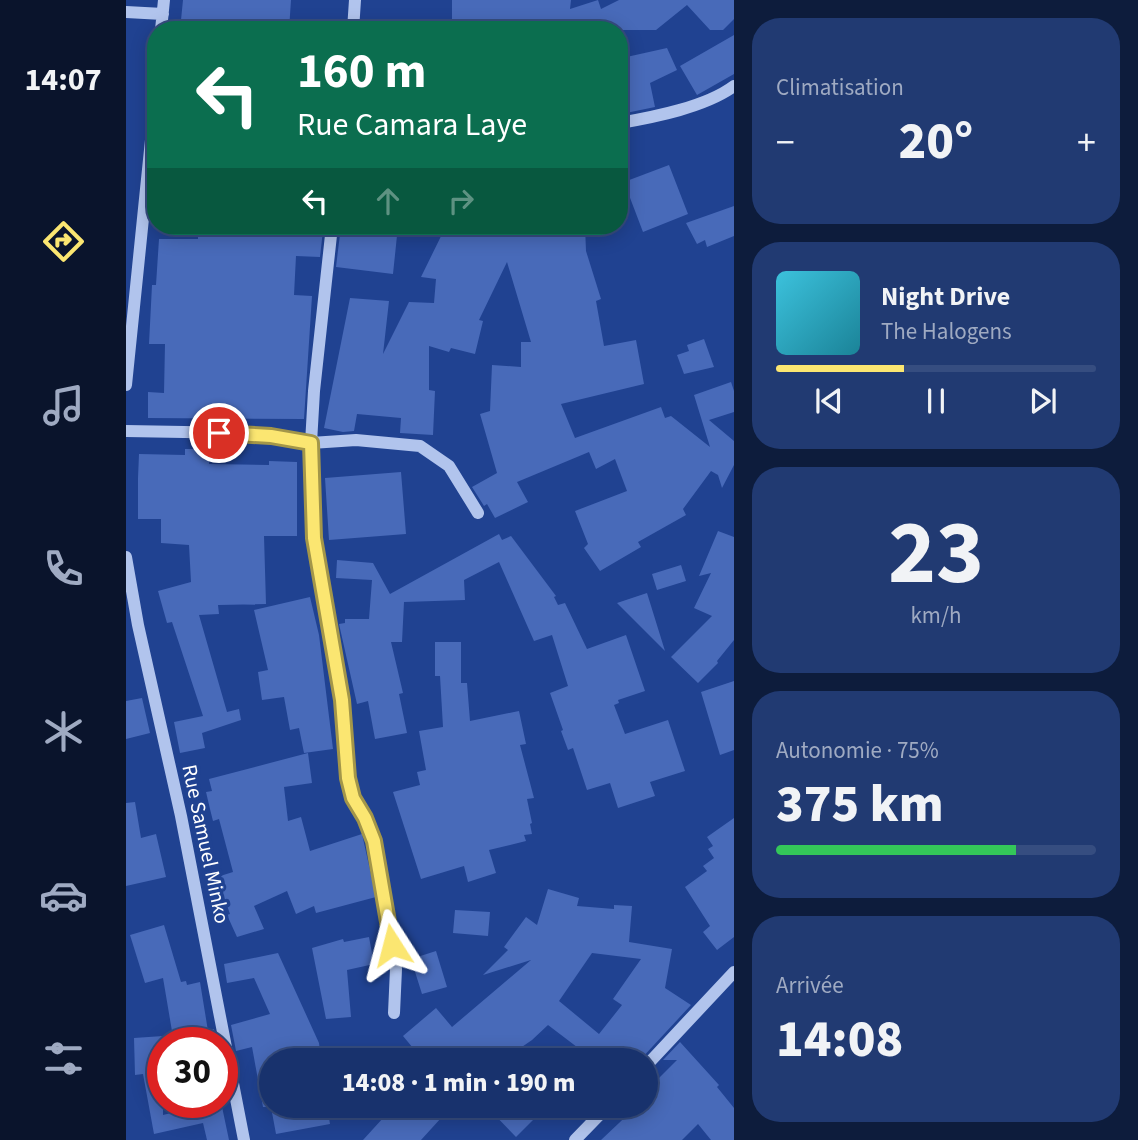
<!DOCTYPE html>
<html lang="fr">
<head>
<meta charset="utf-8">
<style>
  body { margin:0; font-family:"Source Sans 3",sans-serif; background:#213a72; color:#f1f3f6; height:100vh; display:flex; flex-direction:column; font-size:26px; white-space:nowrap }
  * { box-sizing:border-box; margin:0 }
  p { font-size:23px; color:#9faac2 }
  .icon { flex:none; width:38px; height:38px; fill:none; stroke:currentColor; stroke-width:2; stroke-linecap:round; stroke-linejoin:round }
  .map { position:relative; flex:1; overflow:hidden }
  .side { display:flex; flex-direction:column; gap:18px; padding:18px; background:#0d1c3c; width:404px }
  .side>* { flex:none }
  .top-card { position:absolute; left:21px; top:21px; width:481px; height:214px; border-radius:28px; box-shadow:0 4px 18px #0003,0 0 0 2px #364d80; background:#0b6e4f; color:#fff; overflow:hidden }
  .speed { position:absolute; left:21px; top:1027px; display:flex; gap:14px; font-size:35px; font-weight:700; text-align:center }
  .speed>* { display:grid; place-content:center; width:91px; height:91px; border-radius:50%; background:#18326d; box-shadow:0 4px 18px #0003,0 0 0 2px #364d80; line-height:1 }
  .speed .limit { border:10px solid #d22; background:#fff; color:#111 }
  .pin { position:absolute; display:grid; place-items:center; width:60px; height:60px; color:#fff; margin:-30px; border:4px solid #fff; border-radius:50%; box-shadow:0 2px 7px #0007 }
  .me { position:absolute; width:77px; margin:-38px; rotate:351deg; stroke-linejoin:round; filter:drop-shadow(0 0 5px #0008) }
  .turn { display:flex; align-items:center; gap:24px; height:147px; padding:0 35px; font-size:32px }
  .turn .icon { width:91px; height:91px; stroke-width:2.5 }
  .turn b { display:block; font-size:49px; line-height:60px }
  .lanes { display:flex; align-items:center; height:66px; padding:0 35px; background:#0003; justify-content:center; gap:35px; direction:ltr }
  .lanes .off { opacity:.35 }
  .big { font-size:52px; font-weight:800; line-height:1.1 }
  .side .card { flex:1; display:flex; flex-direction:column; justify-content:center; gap:10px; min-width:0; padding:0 24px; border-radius:28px; background:#213a72 }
  .side .dial { align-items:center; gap:0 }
  .dial b { font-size:91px; line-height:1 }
  .song { display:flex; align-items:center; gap:21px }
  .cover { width:84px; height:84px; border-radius:10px; background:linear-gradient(135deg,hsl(190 70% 55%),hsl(190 70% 35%)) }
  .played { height:7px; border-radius:4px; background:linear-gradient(90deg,#fbe671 40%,#364d80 40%) }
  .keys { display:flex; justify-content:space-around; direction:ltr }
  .heat { display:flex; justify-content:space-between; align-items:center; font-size:38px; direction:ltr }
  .charge { height:10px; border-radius:5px; background:linear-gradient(90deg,#34c759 75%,#364d80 0) }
  .trip { position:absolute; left:133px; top:1048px; width:399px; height:70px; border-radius:35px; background:#18326d; box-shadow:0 4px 18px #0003,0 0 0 2px #364d80; font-weight:800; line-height:70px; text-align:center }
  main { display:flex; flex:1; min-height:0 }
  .menu { display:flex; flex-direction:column; width:126px; justify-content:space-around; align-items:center; background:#0a142c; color:#9faac2 }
  .menu .icon { width:49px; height:49px }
  .menu .selected { color:#fbe671 }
  .menu b { font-size:32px; color:#f1f3f6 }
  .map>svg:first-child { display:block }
  .building { fill:#486ab9; fill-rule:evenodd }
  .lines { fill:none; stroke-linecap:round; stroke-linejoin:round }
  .minor { stroke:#b1c4ed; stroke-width:12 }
  .route-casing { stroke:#a39649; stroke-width:18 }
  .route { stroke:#fbe671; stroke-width:12 }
  .labels { text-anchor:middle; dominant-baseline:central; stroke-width:7; stroke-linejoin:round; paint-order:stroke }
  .street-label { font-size:21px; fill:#fff; stroke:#204291 }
</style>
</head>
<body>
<main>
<nav class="menu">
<b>14:07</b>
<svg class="icon selected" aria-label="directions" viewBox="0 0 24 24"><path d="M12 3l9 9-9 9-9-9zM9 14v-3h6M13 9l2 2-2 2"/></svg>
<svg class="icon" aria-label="music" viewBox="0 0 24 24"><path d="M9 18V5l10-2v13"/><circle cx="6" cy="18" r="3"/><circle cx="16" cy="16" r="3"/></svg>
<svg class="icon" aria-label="phone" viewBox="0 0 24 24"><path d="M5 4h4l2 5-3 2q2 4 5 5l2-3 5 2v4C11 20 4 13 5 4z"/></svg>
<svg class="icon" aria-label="climate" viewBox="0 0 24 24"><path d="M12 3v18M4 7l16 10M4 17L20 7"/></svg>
<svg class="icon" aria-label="car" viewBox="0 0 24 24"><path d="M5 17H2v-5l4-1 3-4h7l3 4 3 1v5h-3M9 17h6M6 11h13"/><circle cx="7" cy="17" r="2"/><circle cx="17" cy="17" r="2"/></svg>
<svg class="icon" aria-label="filters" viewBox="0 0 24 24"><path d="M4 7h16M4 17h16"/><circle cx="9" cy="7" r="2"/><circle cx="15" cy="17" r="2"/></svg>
</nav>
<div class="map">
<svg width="608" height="1140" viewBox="0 0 608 1140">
  <rect width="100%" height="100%" fill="#204291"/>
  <path class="building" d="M57 0H165L163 30H54Z
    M326 0H445L444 9 472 0 475 9 493 0H608V19L597 30H584L561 5 530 30H383V26H326Z
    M608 35V74L571 95 554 66Z
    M541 48 551 70 524 83 529 107 500 113 494 82 501 80 496 58Z
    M543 165 562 214 517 232 498 182Z
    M608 206V236L581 247 579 240 571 244 560 223Z
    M81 226H146V228L197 230 194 257 170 256 168 295 186 296 178 419 22 418V392L38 393 39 344H23L26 285H30L33 239H72V231H81Z
    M215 226H272L267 274 210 267Z
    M320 226H459L460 251 475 299 470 301 478 346 510 340 518 384 435 404 449 438 535 407 539 418 545 416 584 447 568 395 605 382 608 391V412L583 420 608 441V465L596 488 592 475 585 471 557 509 560 515 512 542 515 547 474 571 458 548 462 544 449 511 501 491 489 459 470 469 463 452 391 482 402 502 369 518 361 504 358 506 346 487 371 473 354 414 364 411 366 365 395 367V342H405L381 262 353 320 357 321 349 354 325 348 323 352 303 346V390L309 391 307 435 274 433 275 418 231 414 228 431 217 432 198 428 224 298 263 301 257 354 283 302 308 303 310 279 295 277Z
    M578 339 588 367 558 374 551 355 563 351 561 345Z
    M59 449H83V464L143 465V461L171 462V536H138L140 604 92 605 93 614 73 615 101 712 113 709 115 720 76 733 79 748 54 753 48 722 77 716 46 622 41 623 32 591 65 582 63 545 35 543V519H12V478L13 454 59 455Z
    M275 472 280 534 203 540 199 478Z
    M592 531 608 537V640L591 661 592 663 572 683 545 657 586 616 568 608 585 573 573 576Z
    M373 534 376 540 385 536 430 596 428 597 432 605 439 603 461 649 500 635 519 691 492 700 493 703 488 705 499 734 542 720 559 771 524 782 529 796 492 808 484 783 461 790 447 748 442 750 435 731 437 730 424 693 442 686 426 635 408 641 373 562 338 580 339 600 278 602 276 642H265L277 693 273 694 281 733 249 739 242 701 231 704 213 624 219 623V619H243L246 580 210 578 211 560 247 563 264 594Z
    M555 565 560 581 531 590 526 574Z
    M521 593 539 651 491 603Z
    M184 597 193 635 207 749 178 753 173 728 164 730 158 697 136 700 132 672 142 670 128 610Z
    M309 642H335V683H341L344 721 393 711 400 744 394 745 408 798 401 799 406 823 404 824 406 834 398 835 400 841 363 850 370 873 342 882 338 866 295 879 267 792 294 785 291 772 300 770 293 731 317 727 314 676H309Z
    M608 681V750L594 755 575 692Z
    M16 698 24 733 0 739V701Z
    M182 753 186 783 158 787 162 821 175 817 184 851 236 834 250 897 190 913 188 906 170 914 161 891 128 906 138 929 111 937 101 915 104 914 91 877 107 872 93 819 87 821 84 809 80 792 86 791 83 779Z
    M9 802 15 838 30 834 40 877 0 886V803Z
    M608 818V937L591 950 577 932 584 926 559 887 581 871 577 866 588 858 582 849 587 846 581 837Z
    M422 889 453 898 451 906 488 909V905L506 906 503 942 546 949 539 988 565 1005 514 1060 497 1046 487 1060H468L422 1025 406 1040 377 1060H297L277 1036 310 1008 326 1027 405 960 357 975 382 950 378 947 400 917 411 925ZM466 953 515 959 487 999 496 1005 473 1034 433 1001Z
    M329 910 364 912 362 936 327 933Z
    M38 925 55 982 60 981 61 985 74 982 82 1031 88 1029 90 1043H48L37 978 19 983 4 935Z
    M243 937 248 964 221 970 225 1017 200 1019 186 948 217 939 218 942Z
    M310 951 321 987 296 994 285 959Z
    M152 953 193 1043 195 1060H145V1106H201L204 1124 150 1134 145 1107H137L126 1047 110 1051 105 1025 144 1014 128 978 101 983 98 964Z
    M37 1036V1115L73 1106 72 1102H95L103 1140H81L77 1123 28 1134 17 1074 9 1075 8 1038Z
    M554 1042 593 1085 591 1087 608 1108V1140H585L572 1124 556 1140H475L511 1106H520V1098L524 1095 520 1091 551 1060H537Z
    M268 1106H326L295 1140H237Z
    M360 1106H421L390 1137Z"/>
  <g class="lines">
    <path class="minor" d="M0 12 37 14
      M35 30 38 0
      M227 30 229 0
      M494 123C528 117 580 107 608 86
      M206 226 188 391 185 443 189 538 216 700 222 778 227 798 239 818 248 841 257 887 270 969 268 1013
      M0 385 30 91
      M0 431 116 433 185 443 230 440 294 446 323 466 352 513
      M0 557 12 625 55 816 118 1140
      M520 1066 608 972
      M449 1140 482 1106"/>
  </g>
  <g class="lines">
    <g class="route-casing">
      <path id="route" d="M93 433 145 436 185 443 188 538 216 700 222 778 227 798 239 818 248 841 266 945"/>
    </g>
    <use href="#route" class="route"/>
  </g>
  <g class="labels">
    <g class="street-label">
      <text transform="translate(80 844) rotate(78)">Rue Samuel Minko</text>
    </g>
  </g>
</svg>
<div class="speed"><div class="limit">30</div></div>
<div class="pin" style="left:93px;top:433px;background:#d93025"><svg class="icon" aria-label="arrive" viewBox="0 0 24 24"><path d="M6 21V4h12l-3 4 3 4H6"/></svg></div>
<svg class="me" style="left:266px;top:945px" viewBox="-20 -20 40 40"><path d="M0-17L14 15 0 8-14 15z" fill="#fbe671" stroke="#fff" stroke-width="4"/></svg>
<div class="trip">14:08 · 1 min · 190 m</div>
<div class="top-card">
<div class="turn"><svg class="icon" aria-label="left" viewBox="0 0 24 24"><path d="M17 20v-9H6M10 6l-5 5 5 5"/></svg><div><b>160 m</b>Rue Camara Laye</div></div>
<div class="lanes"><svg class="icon" aria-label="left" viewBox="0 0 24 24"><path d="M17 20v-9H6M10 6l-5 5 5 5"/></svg><svg class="icon off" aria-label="ahead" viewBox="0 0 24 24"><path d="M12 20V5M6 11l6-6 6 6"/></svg><svg class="icon off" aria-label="right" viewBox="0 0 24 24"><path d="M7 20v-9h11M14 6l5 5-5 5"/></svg></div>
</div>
</div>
<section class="side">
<div class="card"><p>Climatisation</p>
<div class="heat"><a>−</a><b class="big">20°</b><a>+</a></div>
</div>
<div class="card">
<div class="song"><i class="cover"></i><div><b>Night Drive</b><p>The Halogens</p></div></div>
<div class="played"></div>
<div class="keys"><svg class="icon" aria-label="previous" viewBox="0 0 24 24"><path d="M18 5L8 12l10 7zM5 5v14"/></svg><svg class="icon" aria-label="pause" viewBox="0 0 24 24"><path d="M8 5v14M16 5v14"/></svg><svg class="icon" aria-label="next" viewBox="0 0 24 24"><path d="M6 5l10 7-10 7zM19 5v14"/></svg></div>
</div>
<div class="card dial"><b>23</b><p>km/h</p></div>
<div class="card"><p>Autonomie · 75%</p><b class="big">375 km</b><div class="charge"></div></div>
<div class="card"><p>Arrivée</p><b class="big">14:08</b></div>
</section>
</main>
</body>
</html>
